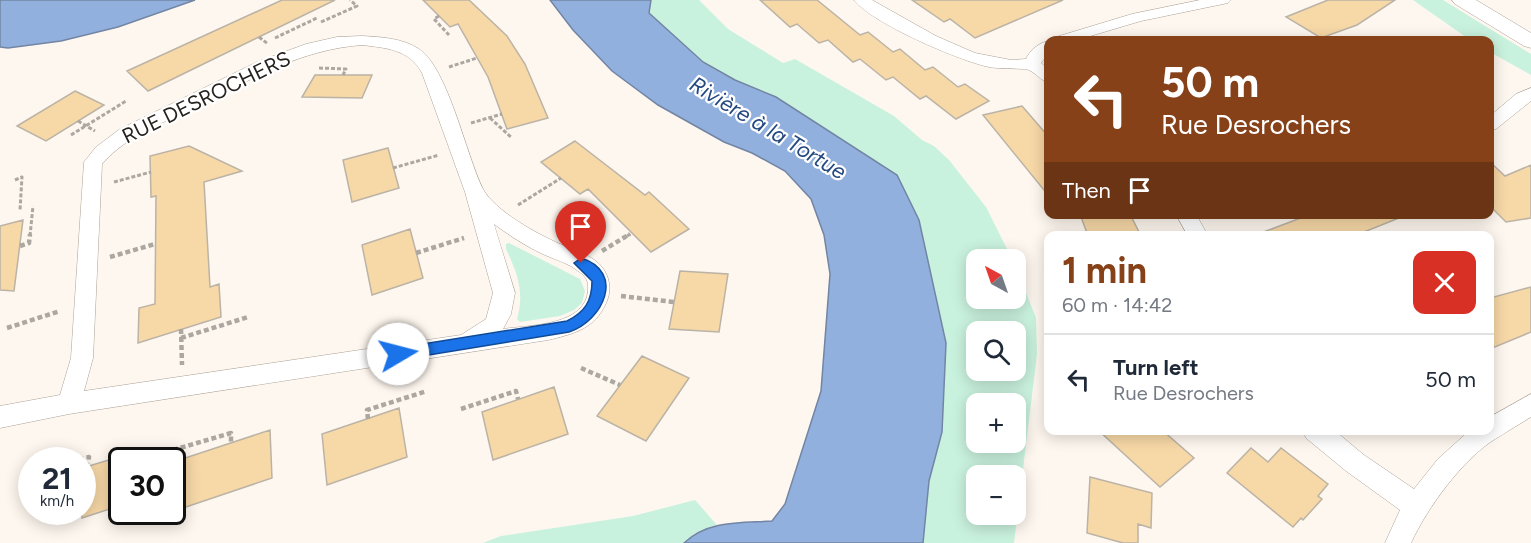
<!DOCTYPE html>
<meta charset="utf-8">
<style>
body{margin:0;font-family:Figtree,sans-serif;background:#f2f2f3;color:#1f2937;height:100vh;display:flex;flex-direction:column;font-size:22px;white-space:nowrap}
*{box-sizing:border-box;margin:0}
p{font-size:20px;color:#747a83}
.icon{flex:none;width:33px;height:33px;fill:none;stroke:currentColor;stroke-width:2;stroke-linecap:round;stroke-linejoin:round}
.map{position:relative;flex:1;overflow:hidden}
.sheet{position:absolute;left:1044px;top:231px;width:450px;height:204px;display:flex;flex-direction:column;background:#fff;border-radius:12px;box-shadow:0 3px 15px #0003}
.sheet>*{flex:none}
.banner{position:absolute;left:1044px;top:36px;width:450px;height:183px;border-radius:12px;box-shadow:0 3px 15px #0003;background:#864119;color:#fff;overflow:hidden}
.needle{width:39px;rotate:320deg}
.fabs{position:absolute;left:966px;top:249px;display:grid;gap:12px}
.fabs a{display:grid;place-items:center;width:60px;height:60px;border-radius:12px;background:#fff;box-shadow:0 3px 15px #0003;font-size:30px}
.speed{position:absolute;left:18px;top:447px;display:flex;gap:12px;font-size:30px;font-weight:700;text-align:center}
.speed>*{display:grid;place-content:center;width:78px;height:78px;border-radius:50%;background:#fff;box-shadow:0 3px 15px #0003;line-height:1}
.speed small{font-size:15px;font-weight:400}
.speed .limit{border:3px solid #111;border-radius:9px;background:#fff;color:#111}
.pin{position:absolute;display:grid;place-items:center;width:51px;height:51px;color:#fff;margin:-62px -26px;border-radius:50% 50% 50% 0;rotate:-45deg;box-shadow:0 0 6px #0007}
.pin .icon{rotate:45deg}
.me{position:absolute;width:66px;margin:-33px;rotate:82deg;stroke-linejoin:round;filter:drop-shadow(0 0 4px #0008)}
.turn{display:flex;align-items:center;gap:21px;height:126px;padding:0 18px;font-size:27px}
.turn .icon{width:78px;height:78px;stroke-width:2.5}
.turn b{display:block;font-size:42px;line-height:51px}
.then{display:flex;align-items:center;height:57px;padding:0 18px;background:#0003;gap:12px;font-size:22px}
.round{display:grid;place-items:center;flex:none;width:63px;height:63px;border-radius:12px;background:#f2f2f3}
.summary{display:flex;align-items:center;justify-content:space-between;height:102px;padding:0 18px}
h1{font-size:36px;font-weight:700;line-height:45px;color:#864119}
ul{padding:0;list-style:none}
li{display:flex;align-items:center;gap:18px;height:90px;padding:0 18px;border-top:2px solid #e0e1e3}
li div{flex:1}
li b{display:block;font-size:22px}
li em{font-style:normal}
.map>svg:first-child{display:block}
.green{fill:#c9f2de;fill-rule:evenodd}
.water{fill:#92b0dd;stroke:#7285a4;stroke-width:1.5}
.building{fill:#f7d8a7;stroke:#bbb3a6;stroke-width:1.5}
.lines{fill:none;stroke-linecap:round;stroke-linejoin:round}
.minor-casing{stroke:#aca196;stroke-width:1}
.tertiary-casing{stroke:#aca196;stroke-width:1}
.path-far1{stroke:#aca7a0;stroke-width:3;stroke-dasharray:4 2;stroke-linecap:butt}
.path{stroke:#aca7a0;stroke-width:4.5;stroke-dasharray:5 3;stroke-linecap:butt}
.minor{fill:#fff;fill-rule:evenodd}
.tertiary{fill:#fff;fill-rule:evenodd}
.route{fill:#1a73e8;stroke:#114b97;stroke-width:1.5}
.labels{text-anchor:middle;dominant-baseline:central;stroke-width:4.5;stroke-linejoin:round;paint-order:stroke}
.street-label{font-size:21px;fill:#26221e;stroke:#fff}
.water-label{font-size:22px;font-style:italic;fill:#244880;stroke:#fff}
</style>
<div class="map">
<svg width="1531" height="543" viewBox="0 0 1531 543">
<rect width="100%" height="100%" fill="#fef7ef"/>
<path class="green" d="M651,0H699L728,29L783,63L795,59L894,116L922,140L934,146L949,160L986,207L1012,259L976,260V298H1016V267L1036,318L1037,354L1014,543H923L929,481L942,432L946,343L735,80L703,62L653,17L649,13ZM976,332H1016V370H976ZM976,404H1016V442H976ZM976,476H1016V514H976Z
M1413,0H1443L1531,54V75L1490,52V40H1470Z
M509,243L580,279L585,291L582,303L574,310L560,316L520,322L517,319C525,293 517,272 506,249V244Z
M695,500L717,525L694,534L684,543H483L501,536L633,516Z"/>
<path class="water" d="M0,0H195L118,27L61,41L8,48L0,47Z
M550,0H651L649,13L703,62L735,80L776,97L897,175L919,220L946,343L942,432L929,481L923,543H684C708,520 741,523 772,521L785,504L821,391L830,274L824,235L811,199L785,171L752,153L724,142L658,105L612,71L573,30Z"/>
<path class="building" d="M282,0H335L148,91L127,71Z
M423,0H469L507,36L525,64L548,118L507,129L488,77L458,24L450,27Z
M760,0H817L860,35L868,32L893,52L900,49L925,70L933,67L958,87L965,84L989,101L956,119L926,96L920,99L893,77L886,80L860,59L853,62L828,40L819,43L797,24L790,27Z
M912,0H1063L975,38L950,19L944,22Z
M1328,0H1395L1357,25L1321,38L1286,17Z
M315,75H372L362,98L302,97Z
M75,91L104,105L46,141L17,126Z
M1022,106L1048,136V195L983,115Z
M575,141L645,195L649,192L689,229L651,252L588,189L580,194L541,162Z
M189,146L242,171L204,182L210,287L219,284L221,317L138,343L139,308L155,304L156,196L151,197L150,156Z
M388,148L399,188L352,202L343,160Z
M1490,162L1505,176L1531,165V218L1506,222L1490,206Z
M1080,214H1130L1141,236H1088Z
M1311,214H1404V216L1354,236H1262L1261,233Z
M23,220L14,291L0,290V226Z
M410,229L423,278L372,295L362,245Z
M680,271L728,274L719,332L669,329Z
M1531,287V332L1490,349V298Z
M642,356L689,378L646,441L597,416Z
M554,387L568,434L493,460L482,412Z
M399,408L407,457L327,485L322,434Z
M270,430L272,478L177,510L179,460Z
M1098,430H1162L1194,458L1160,487Z
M1251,448L1268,462L1281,448L1328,484L1318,496L1322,499L1303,520L1301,518L1293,527L1227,473Z
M122,456V505L82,518V468Z
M1090,477L1152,493L1151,528L1138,524V543H1123L1087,533Z"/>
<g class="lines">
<g class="minor-casing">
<path id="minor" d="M854,0H872L936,36L975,53L1011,60L1026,59C1030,50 1039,43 1048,41V54L1041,63L1048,69V82C1040,80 1037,74 1029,70C1024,68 998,69 989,67C960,61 871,23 854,0Z
M1200,0H1231L1228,3L1141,21L1077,40H1054L1056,37L1132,14Z
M362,36C381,37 402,38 419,49C448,68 466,155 483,189C495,211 537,234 560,244C572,250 586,253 597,262C609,272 613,289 606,303C595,329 573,334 548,340L69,414L0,428V406L60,395L71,358L84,162L96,147L120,129L257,62L306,44L337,37ZM362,45C386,48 409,49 422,73L465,192L493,293L486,319L461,335L84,391L93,358L102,164C128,134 166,122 200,105C255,78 299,50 362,45ZM494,224C510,236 527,247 545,255C556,260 568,263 578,271C585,275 589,281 588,290C586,326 530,325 503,329L511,314L515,293Z
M1531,88V101L1496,129L1490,131V116L1516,94Z
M1176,214H1196L1208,236H1188Z
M1531,394V417C1519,424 1507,432 1495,439C1463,459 1427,508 1411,543H1385L1400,510L1346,471L1306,438L1303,430H1334L1364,455L1414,489L1438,459L1470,430H1490V417Z"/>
</g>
<g class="tertiary-casing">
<path id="tertiary" d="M1452,0H1476L1531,33V48L1524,46L1455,4Z"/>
</g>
<path class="path-far1" d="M439,16L434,19L449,35
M321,22L357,6L350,0
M259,37L268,44
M275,38L317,18
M449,67L477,58
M319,68L346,69L343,75
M490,118L512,138
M78,121L95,131
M471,123L502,114
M71,135L126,101
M393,168L439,155
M15,180L22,177L20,210
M114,182L151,172
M518,205L561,178
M30,236L33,206
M627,236L632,233"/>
<path class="path" d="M20,246L29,243L30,234
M602,251L630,234
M416,253L464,238
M110,257L155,244
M621,296L674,302
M7,328L60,311
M181,329L182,365
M181,338L248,317
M581,368L620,385
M461,409L516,391L518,399
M368,419L367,410L427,391
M173,450L231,433V443
M79,460L89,457L86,467
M25,477L32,475"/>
<use href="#minor" class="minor"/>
<use href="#tertiary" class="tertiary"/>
</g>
<path class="route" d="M581,258C626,272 603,321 569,332L398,360L393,359L391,354L393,350L398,348L567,321C585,312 592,301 592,281L574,263Z"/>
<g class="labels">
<g class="street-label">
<text transform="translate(206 97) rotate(-26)">RUE DESROCHERS</text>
</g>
<g class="water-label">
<text transform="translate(768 128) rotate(31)">Rivière à la Tortue</text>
</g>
</g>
</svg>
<div class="fabs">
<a><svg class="needle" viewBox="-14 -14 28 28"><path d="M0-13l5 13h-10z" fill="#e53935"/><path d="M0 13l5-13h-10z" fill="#747a83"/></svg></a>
<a><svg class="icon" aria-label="search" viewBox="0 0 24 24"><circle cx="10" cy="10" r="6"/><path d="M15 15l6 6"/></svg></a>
<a>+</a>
<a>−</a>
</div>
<div class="speed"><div>21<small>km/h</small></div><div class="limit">30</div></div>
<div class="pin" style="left:581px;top:263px;background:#d93025"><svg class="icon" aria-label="arrive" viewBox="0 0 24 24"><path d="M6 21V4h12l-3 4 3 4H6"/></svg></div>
<svg class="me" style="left:398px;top:354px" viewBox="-20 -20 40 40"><circle r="19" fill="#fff"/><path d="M0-13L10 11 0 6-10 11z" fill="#1a73e8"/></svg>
<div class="banner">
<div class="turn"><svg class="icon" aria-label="left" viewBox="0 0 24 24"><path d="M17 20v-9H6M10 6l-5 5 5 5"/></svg><div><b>50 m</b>Rue Desrochers</div></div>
<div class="then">Then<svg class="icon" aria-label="arrive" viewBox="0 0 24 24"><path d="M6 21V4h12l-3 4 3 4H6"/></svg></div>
</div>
<section class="sheet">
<div class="summary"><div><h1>1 min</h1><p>60 m · 14:42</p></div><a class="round" style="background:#d93025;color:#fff"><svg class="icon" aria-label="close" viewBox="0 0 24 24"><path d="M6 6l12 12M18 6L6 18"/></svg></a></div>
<ul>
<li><svg class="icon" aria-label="left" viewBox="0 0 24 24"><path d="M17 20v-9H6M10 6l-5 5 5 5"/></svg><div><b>Turn left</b><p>Rue Desrochers</p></div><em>50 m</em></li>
</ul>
</section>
</div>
